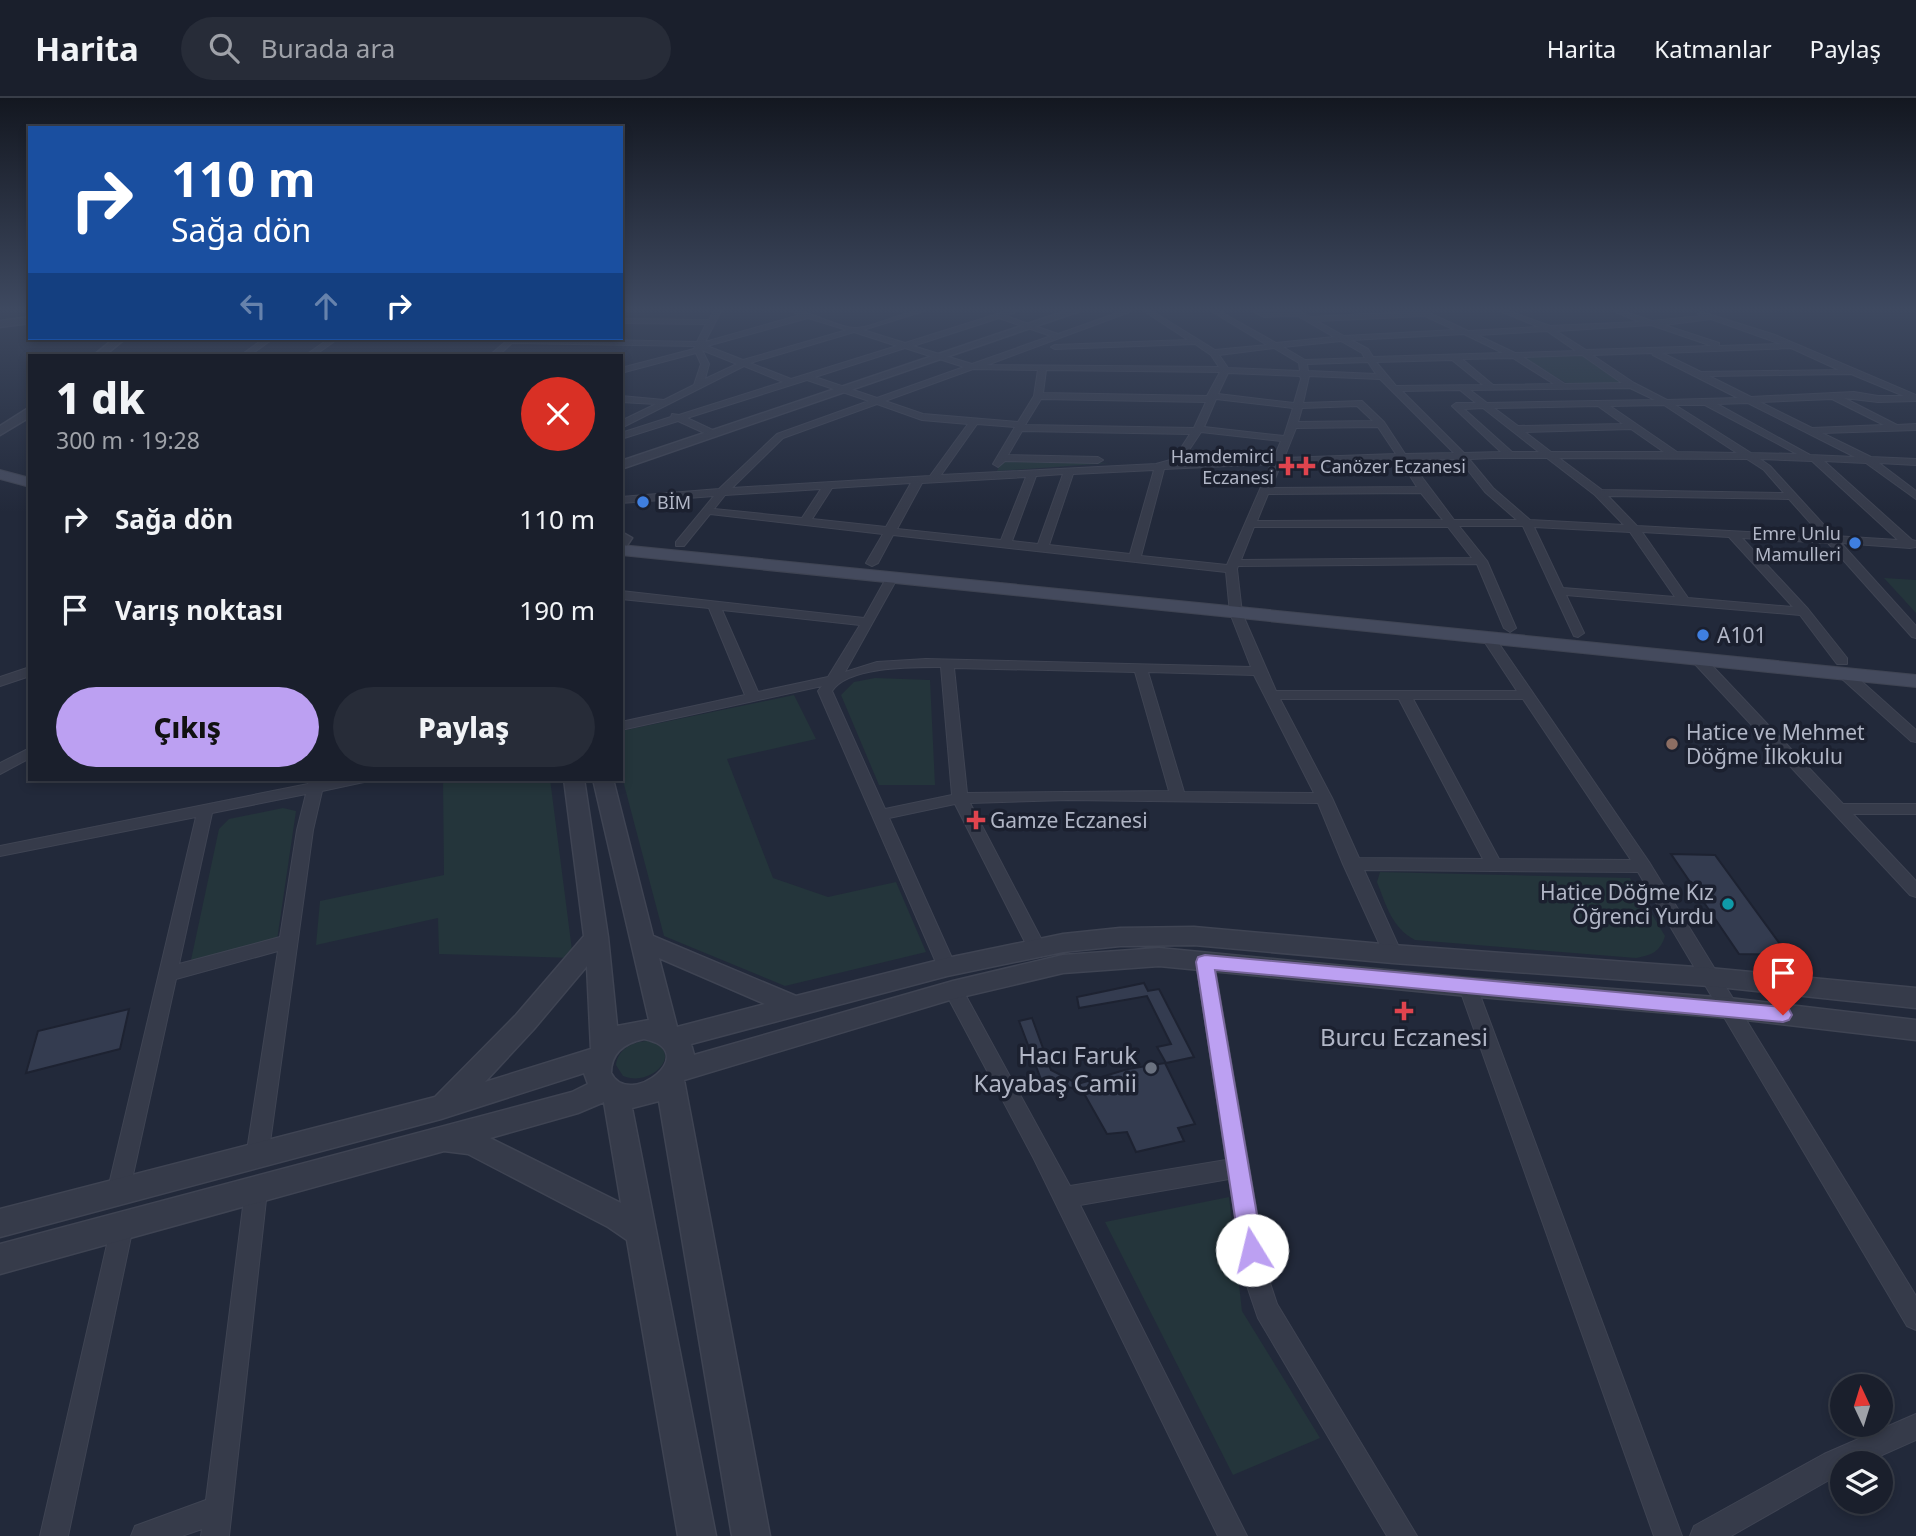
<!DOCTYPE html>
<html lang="tr">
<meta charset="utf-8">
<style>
body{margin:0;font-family:"Noto Sans",sans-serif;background:#272c38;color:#f1f3f6;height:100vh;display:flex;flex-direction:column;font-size:26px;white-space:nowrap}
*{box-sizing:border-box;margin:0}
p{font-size:23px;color:#9fa2a9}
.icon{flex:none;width:38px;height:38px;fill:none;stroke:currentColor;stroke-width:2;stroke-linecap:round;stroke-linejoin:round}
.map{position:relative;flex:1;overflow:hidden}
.panel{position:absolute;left:28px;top:256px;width:595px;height:427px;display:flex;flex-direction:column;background:#1a1f2c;border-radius:0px;box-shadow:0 4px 10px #0003,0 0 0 2px #383d48}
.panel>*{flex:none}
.top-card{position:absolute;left:28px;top:28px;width:595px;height:214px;border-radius:0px;box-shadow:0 4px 10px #0003,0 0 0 2px #383d48;background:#1a4fa0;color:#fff;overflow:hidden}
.needle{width:46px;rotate:356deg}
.buttons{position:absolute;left:1830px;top:1276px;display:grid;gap:14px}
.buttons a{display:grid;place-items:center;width:63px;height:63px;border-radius:50%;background:#1a1f2c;box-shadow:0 4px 10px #0003,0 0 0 2px #383d48;font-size:35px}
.pin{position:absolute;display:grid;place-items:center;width:60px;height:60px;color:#fff;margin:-72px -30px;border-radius:50% 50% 50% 0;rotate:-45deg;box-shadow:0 0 7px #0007}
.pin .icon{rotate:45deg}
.me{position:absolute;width:77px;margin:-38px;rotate:351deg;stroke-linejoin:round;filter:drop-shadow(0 0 5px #0008)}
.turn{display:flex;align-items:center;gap:24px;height:147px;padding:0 28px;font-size:32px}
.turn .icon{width:91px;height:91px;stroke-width:2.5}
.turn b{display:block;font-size:49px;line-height:60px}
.lanes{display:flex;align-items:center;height:66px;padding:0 28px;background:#0003;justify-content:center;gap:35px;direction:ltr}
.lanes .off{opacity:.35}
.round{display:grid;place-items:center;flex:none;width:74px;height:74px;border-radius:37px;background:#272c38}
.summary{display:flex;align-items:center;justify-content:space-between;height:119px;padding:0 28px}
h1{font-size:42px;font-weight:800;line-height:52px}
.primary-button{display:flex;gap:14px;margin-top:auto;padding:14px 28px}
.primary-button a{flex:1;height:80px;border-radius:42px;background:#bca0f2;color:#111;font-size:28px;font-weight:800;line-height:80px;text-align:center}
.primary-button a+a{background:#272c38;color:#f1f3f6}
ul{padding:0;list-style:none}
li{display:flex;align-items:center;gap:21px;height:91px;padding:0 28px}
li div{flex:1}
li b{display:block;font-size:26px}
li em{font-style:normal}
header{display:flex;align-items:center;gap:42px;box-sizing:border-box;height:98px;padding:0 35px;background:#1a1f2c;border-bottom:2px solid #383d48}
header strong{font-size:33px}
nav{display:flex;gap:38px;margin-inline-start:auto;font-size:24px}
.search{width:490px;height:63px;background:#272c38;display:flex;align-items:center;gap:18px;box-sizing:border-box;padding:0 24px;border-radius:38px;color:#9fa2a9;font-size:26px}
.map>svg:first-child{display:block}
.green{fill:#24353b}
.building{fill:#343c50;stroke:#1d2231;stroke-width:2}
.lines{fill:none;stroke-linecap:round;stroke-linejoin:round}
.minor-casing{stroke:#3f4453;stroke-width:2}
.tertiary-casing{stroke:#3f4453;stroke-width:3}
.secondary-casing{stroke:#3f4453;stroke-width:2}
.minor{fill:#363b4a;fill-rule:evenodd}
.tertiary{fill:#363b4a;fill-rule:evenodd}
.secondary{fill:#444a5d;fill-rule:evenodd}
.route{fill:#bca0f2;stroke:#7a689d;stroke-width:2}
.health-dot{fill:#e0444e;stroke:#1b202f;stroke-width:2.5}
.shop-dot{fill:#3f7fe0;stroke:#1b202f;stroke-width:2.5}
.education-dot{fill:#8d6e63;stroke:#1b202f;stroke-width:2.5}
.culture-dot{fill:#0f9aa8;stroke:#1b202f;stroke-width:2.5}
.worship-dot{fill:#6b7280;stroke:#1b202f;stroke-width:2.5}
.labels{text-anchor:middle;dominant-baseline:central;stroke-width:7;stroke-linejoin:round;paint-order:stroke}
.far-poi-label{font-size:18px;fill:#b1b6c6;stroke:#1b202f;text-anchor:end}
.poi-label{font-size:21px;fill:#b1b6c6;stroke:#1b202f;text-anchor:start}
.near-poi-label{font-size:24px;fill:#b1b6c6;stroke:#1b202f}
</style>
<header>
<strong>Harita</strong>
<div class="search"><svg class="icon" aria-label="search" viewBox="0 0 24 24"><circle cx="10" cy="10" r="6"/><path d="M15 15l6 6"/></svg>Burada ara</div>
<nav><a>Harita</a><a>Katmanlar</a><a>Paylaş</a></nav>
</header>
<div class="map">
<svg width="1916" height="1438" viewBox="0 0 1916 1438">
<rect width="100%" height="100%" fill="#22293a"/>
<path class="green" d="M1579,255L1628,285L1568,286L1518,257Z
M1002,362L1110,365L997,373Z
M1884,480L1916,482V515Z
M875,580L930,582L935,687H879L841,597L854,584Z
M794,597L816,641L727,661L773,780L828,799L896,784L926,854L785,888L664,838L621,675V633Z
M443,681H550L573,860L439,856L438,820L316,847L320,803L444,777Z
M283,710L296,713L277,842L191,862L219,731L229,721Z
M1380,774L1630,780L1665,838C1660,854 1652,857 1636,860L1415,842C1392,830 1386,807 1377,784Z
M650,943C685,954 652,990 623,978L616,967C618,950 634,943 650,943Z
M1229,1099L1242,1213L1320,1340L1233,1377L1105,1124Z"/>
<path class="building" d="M1671,756L1715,757L1788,857L1739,856Z
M1144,885L1148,893L1159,891L1194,959L1166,965L1157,949L1171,946L1147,898L1079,910L1077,899Z
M129,911L120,951L26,975L38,933Z
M1032,920L1051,972L1078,986L1128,971L1165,965L1195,1026L1178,1030L1184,1043L1136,1054L1127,1034L1107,1036L1082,992L1042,984L1019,923Z"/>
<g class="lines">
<g class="minor-casing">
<path id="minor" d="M714,213H721L705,244L800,217L791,213C813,213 835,229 855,230C874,230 901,213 924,213L863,232L905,245L1007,213H1018L1006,218L1058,236L1123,213H1132L987,267L1219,269L1211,257L1195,246L1055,251L1051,249L1055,247L1188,242L1144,213H1152L1215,252L1267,247L1211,213H1219L1276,245L1334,239L1298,218L1264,219L1253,213H1299L1310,219L1425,213L1468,233L1539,229L1500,213H1509L1550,228L1640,224L1613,213H1623L1652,223L1701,218L1698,216L1702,214L1775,237L1916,297V303L1878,304L1844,300L1897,327L1916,326V332L1822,335L1871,359L1916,361V367L1879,365L1916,393V401L1866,365L1824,363L1912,442L1916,443V449L1910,450L1841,445L1916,528V540L1912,539L1828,445L1742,440L1808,511L1847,560V566H1837L1800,517L1566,497L1584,535L1578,539L1574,538L1523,428H1459L1487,463L1516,530L1510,534L1504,530L1477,466L1238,468L1237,471L1242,515L1276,593H1517L1482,540L1488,536L1493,537L1649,764L1916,1198V1232L1907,1228L1638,774L1364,772L1402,856L1399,861H1387L1384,856L1343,766L1318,705L1068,702L970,705L1046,850L1043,855H1031L1028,850L955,706L889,720L956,869L953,874L947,876L941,874L938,869L818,593L822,588L621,632V624L745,597L709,510L621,501V493L864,520L888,477H896L898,479L845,574L877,564L926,561L1251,569L1230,515L1226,474L893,437L878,465L872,468L866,465L883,436L710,416L684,448H676V444L714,398L621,405V399L719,391L777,336L869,303L807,282L687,320L717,334V338H711L678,323L621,341V335L671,319L672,316L679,317L783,284L744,268L621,330V323L656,306L621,304V298L664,302L694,287L701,266L696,255L621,275V270L694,251L695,248L512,245L499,257H490L510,240L697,244L706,226L621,225V221L709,222ZM1425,218L1455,232L1344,238L1317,223ZM808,220L847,232L743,262L707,248ZM999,220L1051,238L972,266L913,248ZM1711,221L1781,246L1719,248V245L1664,227ZM1651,227L1712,248L1586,252L1556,233ZM1547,233L1576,253L1515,255L1477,237ZM854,234L897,248L791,281L750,265ZM1464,236L1503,255L1373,259L1368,251L1351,242ZM1341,243L1362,255L1365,260L1305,262L1283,249ZM905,250L964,269L877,300L815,279ZM1274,250L1299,265L1300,273L1228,270L1219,257ZM1791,250L1839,272L1701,274L1662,255ZM702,252L737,266L705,281L709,266ZM1652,255L1653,257L1738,300L1667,302L1634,285L1592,257ZM1582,257L1622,285L1565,286L1523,259ZM1513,260L1554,286L1493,287L1462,261ZM1452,262L1483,287L1396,288L1376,264ZM1368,264L1376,276L1308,273L1307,266ZM973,271L1038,272L1034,298L1018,324L923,316L885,303ZM1046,272L1220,274L1207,298L1043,295ZM1228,275L1300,278L1301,281L1294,305L1218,296ZM1851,276L1904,298H1878L1854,294L1751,299L1709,278ZM1309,278L1380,281L1454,355L1405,356L1384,324L1362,303L1303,305ZM1630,290L1655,302L1487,305L1470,292ZM1460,292L1476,305H1456L1452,308L1501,354L1464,355L1402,293ZM1041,301L1206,304L1194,330L1025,327ZM1216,301L1293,310L1284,338L1204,329ZM1832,301L1884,327L1812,330L1760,304ZM1748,305L1855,359L1810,357L1717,306ZM877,306L922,322L968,326L930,378L732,390L783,340ZM1664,307L1737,355L1677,354L1610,308ZM1675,307H1705L1797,356L1751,355ZM1357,308L1373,323L1298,324L1302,310ZM1598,308L1623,326L1518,328L1494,310ZM1483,310L1539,354H1512L1464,311ZM977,326L1015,329L993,366L998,369L1005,363L1098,365L1103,362L1098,359L1008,357L1022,333L1190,336L1174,361L1156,366L941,377ZM1378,329L1396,356L1284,360L1296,330ZM1631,331L1664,354H1551L1525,334ZM1201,334L1281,343L1274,360L1181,364ZM1493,360H1547L1595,397L1624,427L1530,422L1493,390L1469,361ZM1559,360L1747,361L1764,372L1784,395L1602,392ZM1459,361L1485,394L1517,422H1454L1409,362ZM1760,361L1812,363L1898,442L1834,438L1770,368ZM1400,362L1417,389L1271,390L1281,366ZM1271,366L1227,467L1141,458L1164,371ZM1154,372L1130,456L1049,447L1073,376ZM1063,376L1038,446L1012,443L1036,378ZM1026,379L1001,442L897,431L922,385ZM911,385L886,429L812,421L832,390ZM821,391L802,420L714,411L725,397ZM1421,395L1443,422L1257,423L1268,396ZM1608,398L1789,401L1822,438L1637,428ZM1254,429H1448L1472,460L1241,462ZM1534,429L1630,434L1675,499L1563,490ZM1642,434L1729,439L1793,509L1688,500ZM722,512L860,527L828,579L758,594ZM941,569L952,697L885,711L832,593C848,568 913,569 941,569ZM954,570L1135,574L1169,693L967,695ZM1148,574L1254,577L1314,695L1184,694ZM1280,601H1399L1483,761L1359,760L1332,700ZM1413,601H1523L1631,762L1499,761Z
M265,240H274L250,257H241Z
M330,240H339L315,257H306Z
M1698,557L1703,558L1843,706H1916V716H1853L1916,783V799L1910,797L1693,564L1691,561Z
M30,569V578L0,588V579Z
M1845,572L1850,573L1916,632V644L1911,643L1840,579L1838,576Z
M30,650V660L0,676V665Z
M310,681H324V683L367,681L364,684L322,693L313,732L268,1059L265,1066L257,1068L249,1066L246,1059L278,853L176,881L129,1095L126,1102L118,1105L110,1102L107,1095L196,719L0,758V748L308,686ZM306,696L297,732L280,839L179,866L212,715Z
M1205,857L1211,859L1214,864L1268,1179L1277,1206L1417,1438H1387L1258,1220L1244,1179L1229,1081L1080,1107L1247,1438H1218L1034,1061L944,892L946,887L953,885L960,887L1070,1088L1226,1062L1196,864L1199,859Z
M1468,882L1475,884L1477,889L1682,1438H1654L1459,889L1461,884Z
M256,1083L264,1086L267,1093L229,1438H201L202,1431L182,1438H131L135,1428L206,1402L245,1093L248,1086Z
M122,1119L130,1122L133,1129L68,1438H40L111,1129L114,1122Z
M1916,1316V1342L1864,1365H1843V1374L1731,1438H1690L1694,1428L1824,1356Z"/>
</g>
<g class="tertiary-casing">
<path id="tertiary" d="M1066,213H1080L621,371V363Z
M30,219V225L0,229V223Z
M115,240H126L105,257H94Z
M30,309V319L0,337V328Z
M625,436L632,440L626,449L621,450V437Z
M564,681H584L608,839L617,928L649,922L593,681H613L653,838L796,898L947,860L1063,836L1120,830L1194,829L1393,847L1709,870L1916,890V910L1709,888L1393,865L1194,847L1120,848L1063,854L947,878L691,946L694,957L953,883L1063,857L1159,850L1468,880L1729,900L1916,922V942L1729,920L1468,898L1159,868L1063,875L953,901L684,982L770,1438H732L659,1003L632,1010L716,1438H678L627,1142L608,1129L468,1056L444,1053L0,1176V1146L572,994L588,986L584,975L441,1021L0,1139V1111L435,999L516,917L584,838ZM659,860L765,906L677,929ZM587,868L591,951L485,984L534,931ZM644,941C704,953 629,1012 611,975C611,954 625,945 644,941ZM604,1004L621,1105L490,1040L578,1015Z"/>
</g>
<g class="secondary-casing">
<path id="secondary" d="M0,372L30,380V389L0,381Z
M621,447L1916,577V589L621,457Z"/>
</g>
<use href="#minor" class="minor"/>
<use href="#tertiary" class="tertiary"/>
<use href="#secondary" class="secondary"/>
</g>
<linearGradient id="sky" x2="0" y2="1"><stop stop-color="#131720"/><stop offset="0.51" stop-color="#3e4960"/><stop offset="1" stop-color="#3e4960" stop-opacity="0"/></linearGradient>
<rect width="1916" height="414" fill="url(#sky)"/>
<path class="route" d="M1205,857L1783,909L1789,911L1792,917L1789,922L1783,924L1215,872L1263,1152L1260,1160L1252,1163L1243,1160L1240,1152L1196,864L1198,859Z"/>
<g class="health-dot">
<path d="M1284.5 357.5h7v7h7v7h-7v7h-7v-7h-7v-7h7z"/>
<path d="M1302.5 357.5h7v7h7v7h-7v7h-7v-7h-7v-7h7z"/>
<path d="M972.5 711.5h7v7h7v7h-7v7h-7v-7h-7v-7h7z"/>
<path d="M1400.5 902.5h7v7h7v7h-7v7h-7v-7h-7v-7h7z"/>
</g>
<g class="shop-dot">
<circle cx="643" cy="404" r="7"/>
<circle cx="1855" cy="445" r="7"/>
<circle cx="1703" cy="537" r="7"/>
</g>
<circle class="education-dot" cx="1672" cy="646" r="7"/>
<circle class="culture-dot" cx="1728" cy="806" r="7"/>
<circle class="worship-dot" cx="1151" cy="970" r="7"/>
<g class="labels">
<g class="far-poi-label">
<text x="1274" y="358">Hamdemirci<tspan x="1274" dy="21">Eczanesi</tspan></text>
<text x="1320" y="368" text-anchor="start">Canözer Eczanesi</text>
<text x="657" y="404" text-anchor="start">BİM</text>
<text x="1841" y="435">Emre Unlu<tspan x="1841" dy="21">Mamulleri</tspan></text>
</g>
<g class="poi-label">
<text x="1717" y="537">A101</text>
<text x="1686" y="634">Hatice ve Mehmet<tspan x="1686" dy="24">Döğme İlkokulu</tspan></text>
<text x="990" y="722">Gamze Eczanesi</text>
<text x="1714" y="794" text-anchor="end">Hatice Döğme Kız<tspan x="1714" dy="24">Öğrenci Yurdu</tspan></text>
</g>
<g class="near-poi-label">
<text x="1404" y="938">Burcu Eczanesi</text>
<text x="1137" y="956" text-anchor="end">Hacı Faruk<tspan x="1137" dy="28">Kayabaş Camii</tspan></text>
</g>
</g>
</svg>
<div class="buttons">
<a><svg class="needle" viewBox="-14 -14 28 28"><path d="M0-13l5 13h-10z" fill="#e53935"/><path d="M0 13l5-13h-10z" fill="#9fa2a9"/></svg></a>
<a><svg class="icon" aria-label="layers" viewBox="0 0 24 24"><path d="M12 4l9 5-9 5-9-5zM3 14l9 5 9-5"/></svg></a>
</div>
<div class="pin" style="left:1783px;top:917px;background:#d93025"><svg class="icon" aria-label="arrive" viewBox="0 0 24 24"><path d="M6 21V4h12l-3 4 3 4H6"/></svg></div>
<svg class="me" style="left:1252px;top:1152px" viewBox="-20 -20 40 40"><circle r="19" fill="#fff"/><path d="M0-13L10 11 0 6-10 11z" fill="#bca0f2"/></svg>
<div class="top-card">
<div class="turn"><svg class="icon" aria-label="right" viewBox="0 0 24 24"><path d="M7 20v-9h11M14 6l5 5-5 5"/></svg><div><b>110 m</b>Sağa dön</div></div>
<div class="lanes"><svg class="icon off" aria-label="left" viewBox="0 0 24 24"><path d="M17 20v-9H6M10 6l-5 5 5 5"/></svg><svg class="icon off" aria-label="ahead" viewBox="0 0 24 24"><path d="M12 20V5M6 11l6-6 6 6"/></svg><svg class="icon" aria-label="right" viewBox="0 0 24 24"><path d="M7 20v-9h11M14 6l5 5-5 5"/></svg></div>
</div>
<section class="panel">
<div class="summary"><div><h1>1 dk</h1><p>300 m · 19:28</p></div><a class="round" style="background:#d93025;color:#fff"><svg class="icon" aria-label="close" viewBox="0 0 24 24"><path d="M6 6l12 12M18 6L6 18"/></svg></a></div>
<ul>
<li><svg class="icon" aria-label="right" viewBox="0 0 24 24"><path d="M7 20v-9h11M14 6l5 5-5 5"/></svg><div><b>Sağa dön</b></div><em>110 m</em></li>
<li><svg class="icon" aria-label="arrive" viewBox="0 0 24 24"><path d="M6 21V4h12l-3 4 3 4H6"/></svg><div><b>Varış noktası</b></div><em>190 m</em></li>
</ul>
<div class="primary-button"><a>Çıkış</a><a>Paylaş</a></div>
</section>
</div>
